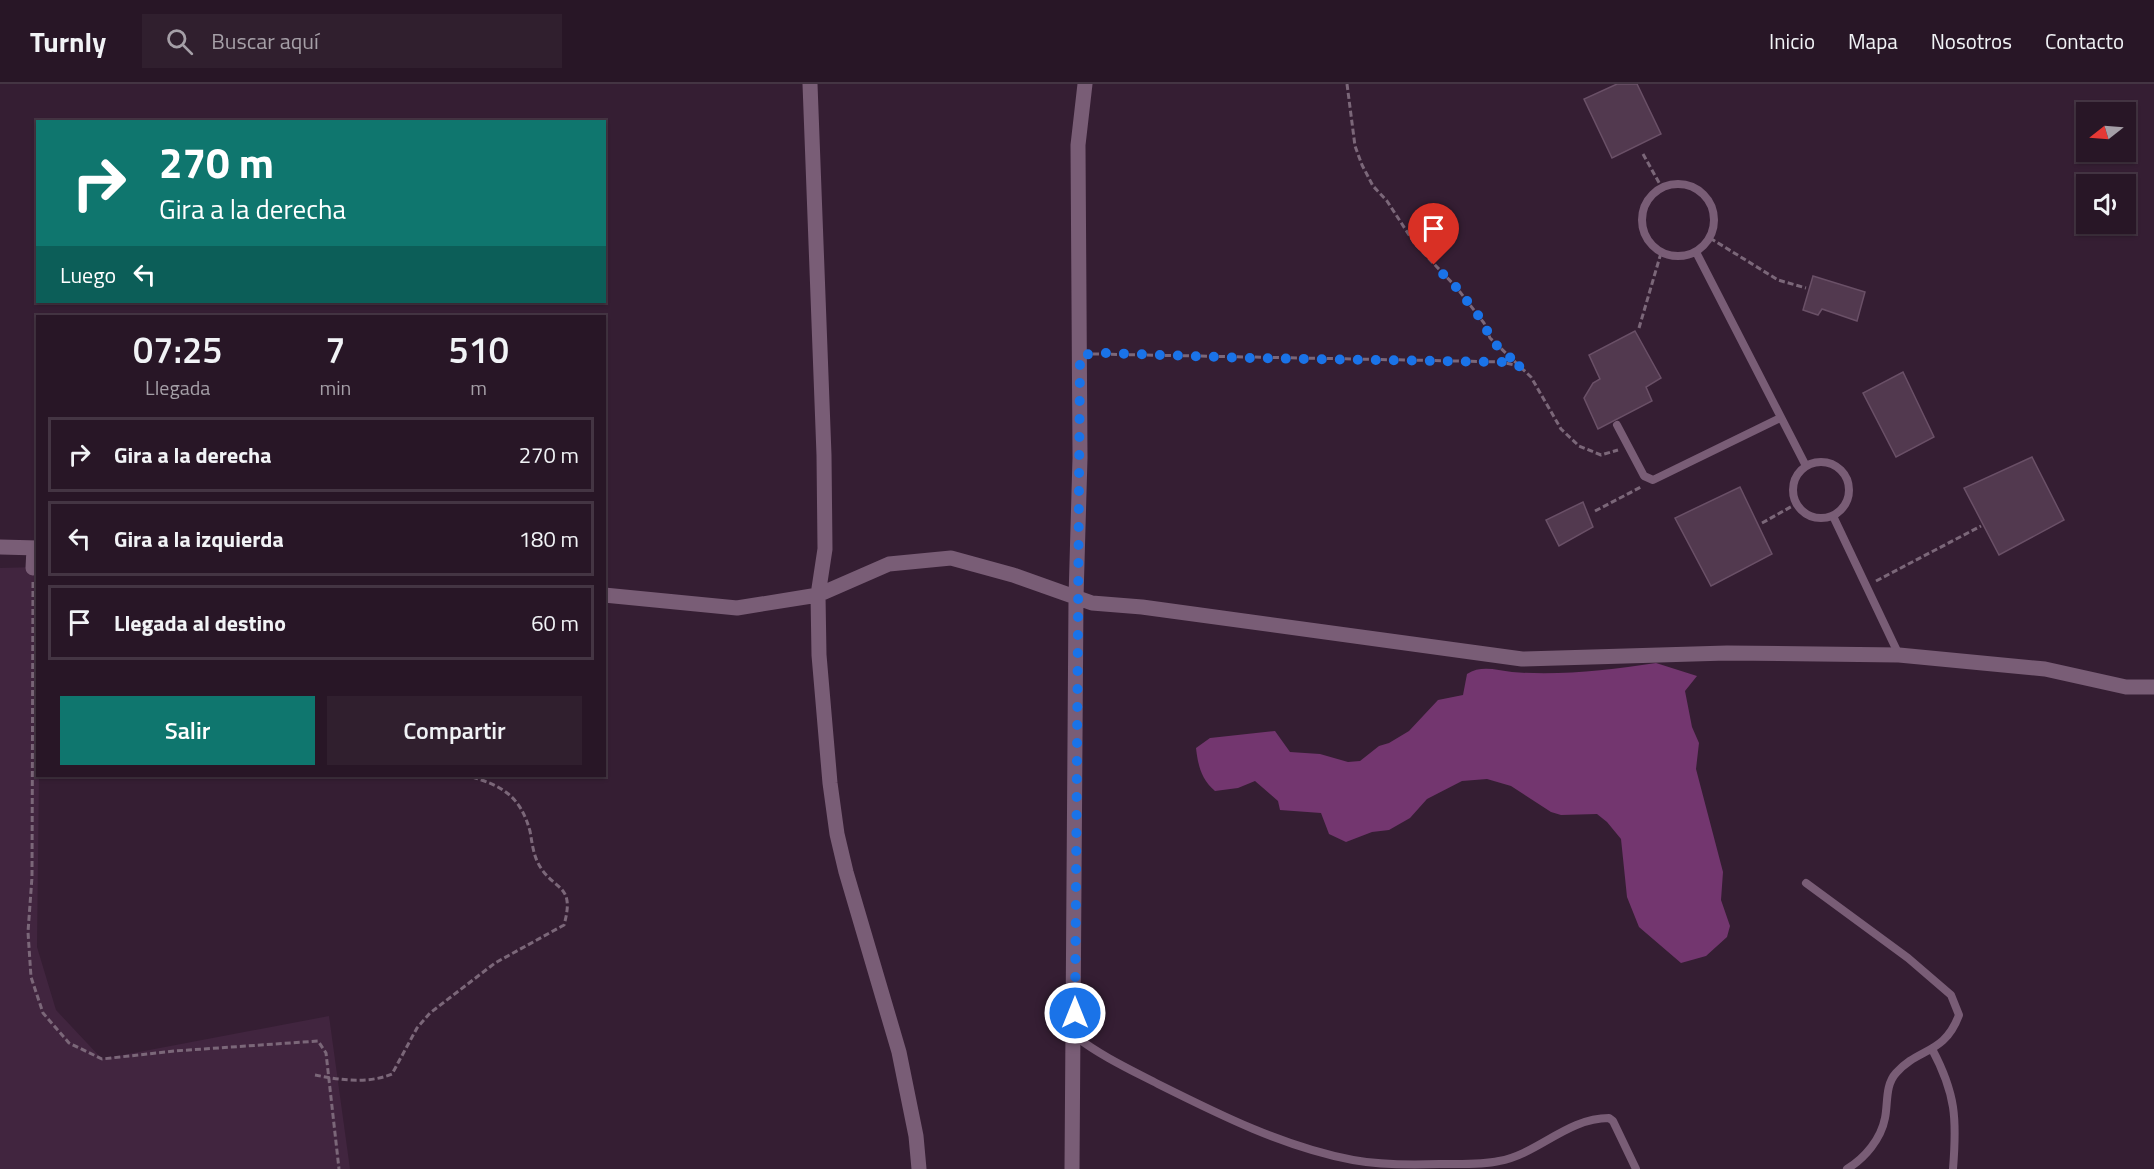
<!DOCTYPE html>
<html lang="es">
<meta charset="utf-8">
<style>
body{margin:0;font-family:"Titillium Web",sans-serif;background:#301f2e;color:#f1f3f6;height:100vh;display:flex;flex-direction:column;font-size:22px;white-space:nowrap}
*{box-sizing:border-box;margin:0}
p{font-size:20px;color:#a59fa7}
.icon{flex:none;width:33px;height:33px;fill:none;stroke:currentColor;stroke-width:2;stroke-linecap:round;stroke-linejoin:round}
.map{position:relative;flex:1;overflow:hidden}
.sheet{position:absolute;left:36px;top:231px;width:570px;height:462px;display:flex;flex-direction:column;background:#281626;border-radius:0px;box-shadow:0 2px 4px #0004,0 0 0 2px #443543}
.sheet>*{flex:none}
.top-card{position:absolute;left:36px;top:36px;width:570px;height:183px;border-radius:0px;box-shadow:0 2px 4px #0004,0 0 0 2px #443543;background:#0f766e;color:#fff;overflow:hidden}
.needle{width:39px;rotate:253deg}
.tools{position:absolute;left:2076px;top:18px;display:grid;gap:12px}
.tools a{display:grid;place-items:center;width:60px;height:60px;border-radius:0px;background:#281626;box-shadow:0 2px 4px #0004,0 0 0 2px #443543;font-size:30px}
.pin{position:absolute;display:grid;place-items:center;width:51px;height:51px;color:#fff;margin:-62px -26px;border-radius:50% 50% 50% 0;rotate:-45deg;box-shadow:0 0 6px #0007}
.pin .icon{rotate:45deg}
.me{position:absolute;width:66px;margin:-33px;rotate:0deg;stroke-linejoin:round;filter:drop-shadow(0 0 4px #0008)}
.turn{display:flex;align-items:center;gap:21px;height:126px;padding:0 24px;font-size:27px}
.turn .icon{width:78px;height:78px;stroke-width:2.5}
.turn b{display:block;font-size:42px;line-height:51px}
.then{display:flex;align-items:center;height:57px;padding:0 24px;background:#0003;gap:12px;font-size:22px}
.eta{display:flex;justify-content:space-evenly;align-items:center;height:102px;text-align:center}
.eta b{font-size:36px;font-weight:600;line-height:42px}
.button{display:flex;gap:12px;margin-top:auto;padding:12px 24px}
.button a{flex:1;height:69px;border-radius:0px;background:#0f766e;color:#fff;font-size:24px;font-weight:600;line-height:69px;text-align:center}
.button a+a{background:#301f2e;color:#f1f3f6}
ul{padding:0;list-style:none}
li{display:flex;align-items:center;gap:18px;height:75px;margin:0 12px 9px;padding:0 12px;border:3px solid #443543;border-radius:0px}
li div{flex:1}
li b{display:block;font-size:22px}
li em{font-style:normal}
header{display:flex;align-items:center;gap:36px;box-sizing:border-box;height:84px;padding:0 30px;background:#281626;border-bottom:2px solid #443543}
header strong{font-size:28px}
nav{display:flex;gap:33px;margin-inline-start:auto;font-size:21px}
.search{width:420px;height:54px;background:#301f2e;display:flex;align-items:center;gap:15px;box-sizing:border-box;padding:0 21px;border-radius:0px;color:#a59fa7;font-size:22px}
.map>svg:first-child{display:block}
.built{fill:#41253f}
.forest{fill:#73366f}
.building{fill:#52394f;stroke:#6a5067;stroke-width:1.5}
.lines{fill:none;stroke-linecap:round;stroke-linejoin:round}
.path{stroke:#7b6779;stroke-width:3;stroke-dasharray:6 3;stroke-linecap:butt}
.lane{stroke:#795d76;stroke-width:8}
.street{stroke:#795d76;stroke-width:15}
.route{stroke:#1a73e8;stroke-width:10;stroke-dasharray:0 18}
</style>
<header>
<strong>Turnly</strong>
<div class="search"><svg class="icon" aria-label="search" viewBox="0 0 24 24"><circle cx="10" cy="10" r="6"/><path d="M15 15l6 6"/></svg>Buscar aquí</div>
<nav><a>Inicio</a><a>Mapa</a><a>Nosotros</a><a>Contacto</a></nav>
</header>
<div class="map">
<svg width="2154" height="1085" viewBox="0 0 2154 1085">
<rect width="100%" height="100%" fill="#351e33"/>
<path class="built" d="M37,483L39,692L37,863L56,926L102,975L329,932L350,1085H0V484Z"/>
<path class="forest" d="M1656,579L1697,592L1685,607L1692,643L1699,659L1696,685L1723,788L1721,816L1730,842L1727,853L1706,872L1681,879L1639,843L1627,813L1621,755L1607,738L1597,730L1561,731L1551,728L1511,702L1487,695L1462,697L1427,715L1410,734L1389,746L1372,748L1346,758L1329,750L1321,729L1280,726L1278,717L1255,697L1238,704L1215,707C1201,695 1198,681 1196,664L1210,654L1275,647L1290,668L1320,670L1348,678L1360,677L1379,662L1389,659L1409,647L1438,616L1463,611L1467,590C1481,581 1496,586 1512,588C1560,592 1608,586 1656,579Z"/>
<path class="building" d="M1617,0H1637L1661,50L1612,74L1584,15Z
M1813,192L1865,208L1857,237L1822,225L1818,231L1803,226Z
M1635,247L1661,294L1646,303L1652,317L1598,345L1584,314L1593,299L1600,295L1589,271Z
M1903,288L1934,353L1896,373L1863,309Z
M2032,373L2064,436L1999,471L1964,404Z
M1740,403L1772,470L1711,502L1675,434Z
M1583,418L1593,443L1559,462L1546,436Z"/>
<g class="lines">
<path class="path" d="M1347,0L1355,62L1362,81L1373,102L1387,117L1415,160L1457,204L1484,239L1490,254L1531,293L1561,345L1579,362L1601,371L1618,366
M1643,70L1662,104
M1710,154L1778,196L1806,204
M1639,244L1661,169
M1093,270L1458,277L1502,278L1518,282
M1595,427L1641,403
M1762,439L1796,420
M1876,497L1981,442
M33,498L32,793L28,848L31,893L43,929L69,959L102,975L174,967L318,957L326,969L339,1085
M315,991C340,996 368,1000 392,990L417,944L430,929L495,879L564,841C576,798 553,808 538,779C533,769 532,758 530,747C520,712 503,702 469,692"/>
<path class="lane" d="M1642 136a36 36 0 1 1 72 0a36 36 0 1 1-72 0Z
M1696,168L1806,382
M1617,341L1644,392L1653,396L1780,334
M1793 406a28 28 0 1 1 56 0a28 28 0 1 1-56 0Z
M1833,432L1899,571
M1806,799L1908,874L1951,911L1959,931C1944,971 1919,963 1896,989C1885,1001 1888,1020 1885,1034C1881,1055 1865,1074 1847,1085
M1075,952C1101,972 1129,985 1158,1000C1220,1031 1284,1063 1353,1076C1381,1081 1412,1081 1440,1080C1459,1080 1481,1081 1499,1077C1538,1070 1567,1034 1609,1034L1613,1037L1636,1085
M1932,965C1956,1010 1957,1035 1953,1085"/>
<path class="street" d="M810,0L824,371L825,465L818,511L819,571L830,699L837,750L846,788L899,968L916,1052L919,1085
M0,463L38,464
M33,484L34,464
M604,511L737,524L818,511L889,480L951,474L1013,491L1092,519L1142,523L1522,575L1727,569L1899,571L2045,585L2126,603H2154
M1072,1085L1076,514L1080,374L1078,61L1085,0"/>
</g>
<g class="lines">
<path class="route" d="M1075,929L1080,271L1105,269L1248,274L1502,278L1522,283L1502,267L1490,254L1484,239L1457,204L1434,181"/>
</g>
</svg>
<div class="tools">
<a><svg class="needle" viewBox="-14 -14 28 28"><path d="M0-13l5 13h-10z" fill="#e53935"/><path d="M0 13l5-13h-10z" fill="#a59fa7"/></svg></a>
<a><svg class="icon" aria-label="sound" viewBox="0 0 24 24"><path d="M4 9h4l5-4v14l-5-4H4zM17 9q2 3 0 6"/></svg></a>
</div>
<div class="pin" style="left:1434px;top:181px;background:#d93025"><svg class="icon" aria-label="arrive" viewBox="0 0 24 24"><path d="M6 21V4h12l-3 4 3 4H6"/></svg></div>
<svg class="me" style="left:1075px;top:929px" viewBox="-20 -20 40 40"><circle r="17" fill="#1a73e8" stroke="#fff" stroke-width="3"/><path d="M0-11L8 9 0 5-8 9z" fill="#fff"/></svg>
<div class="top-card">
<div class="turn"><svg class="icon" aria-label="right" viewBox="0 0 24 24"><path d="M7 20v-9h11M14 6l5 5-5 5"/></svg><div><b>270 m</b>Gira a la derecha</div></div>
<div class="then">Luego<svg class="icon" aria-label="left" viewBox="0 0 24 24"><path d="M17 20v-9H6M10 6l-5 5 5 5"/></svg></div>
</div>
<section class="sheet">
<div class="eta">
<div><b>07:25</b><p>Llegada</p></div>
<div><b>7</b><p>min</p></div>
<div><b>510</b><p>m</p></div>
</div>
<ul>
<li><svg class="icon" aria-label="right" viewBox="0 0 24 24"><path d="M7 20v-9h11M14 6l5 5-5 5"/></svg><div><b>Gira a la derecha</b></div><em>270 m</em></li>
<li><svg class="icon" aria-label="left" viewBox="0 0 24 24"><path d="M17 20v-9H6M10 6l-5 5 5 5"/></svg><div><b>Gira a la izquierda</b></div><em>180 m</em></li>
<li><svg class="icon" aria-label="arrive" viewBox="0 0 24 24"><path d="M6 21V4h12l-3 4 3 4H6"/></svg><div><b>Llegada al destino</b></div><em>60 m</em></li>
</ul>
<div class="button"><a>Salir</a><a>Compartir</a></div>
</section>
</div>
